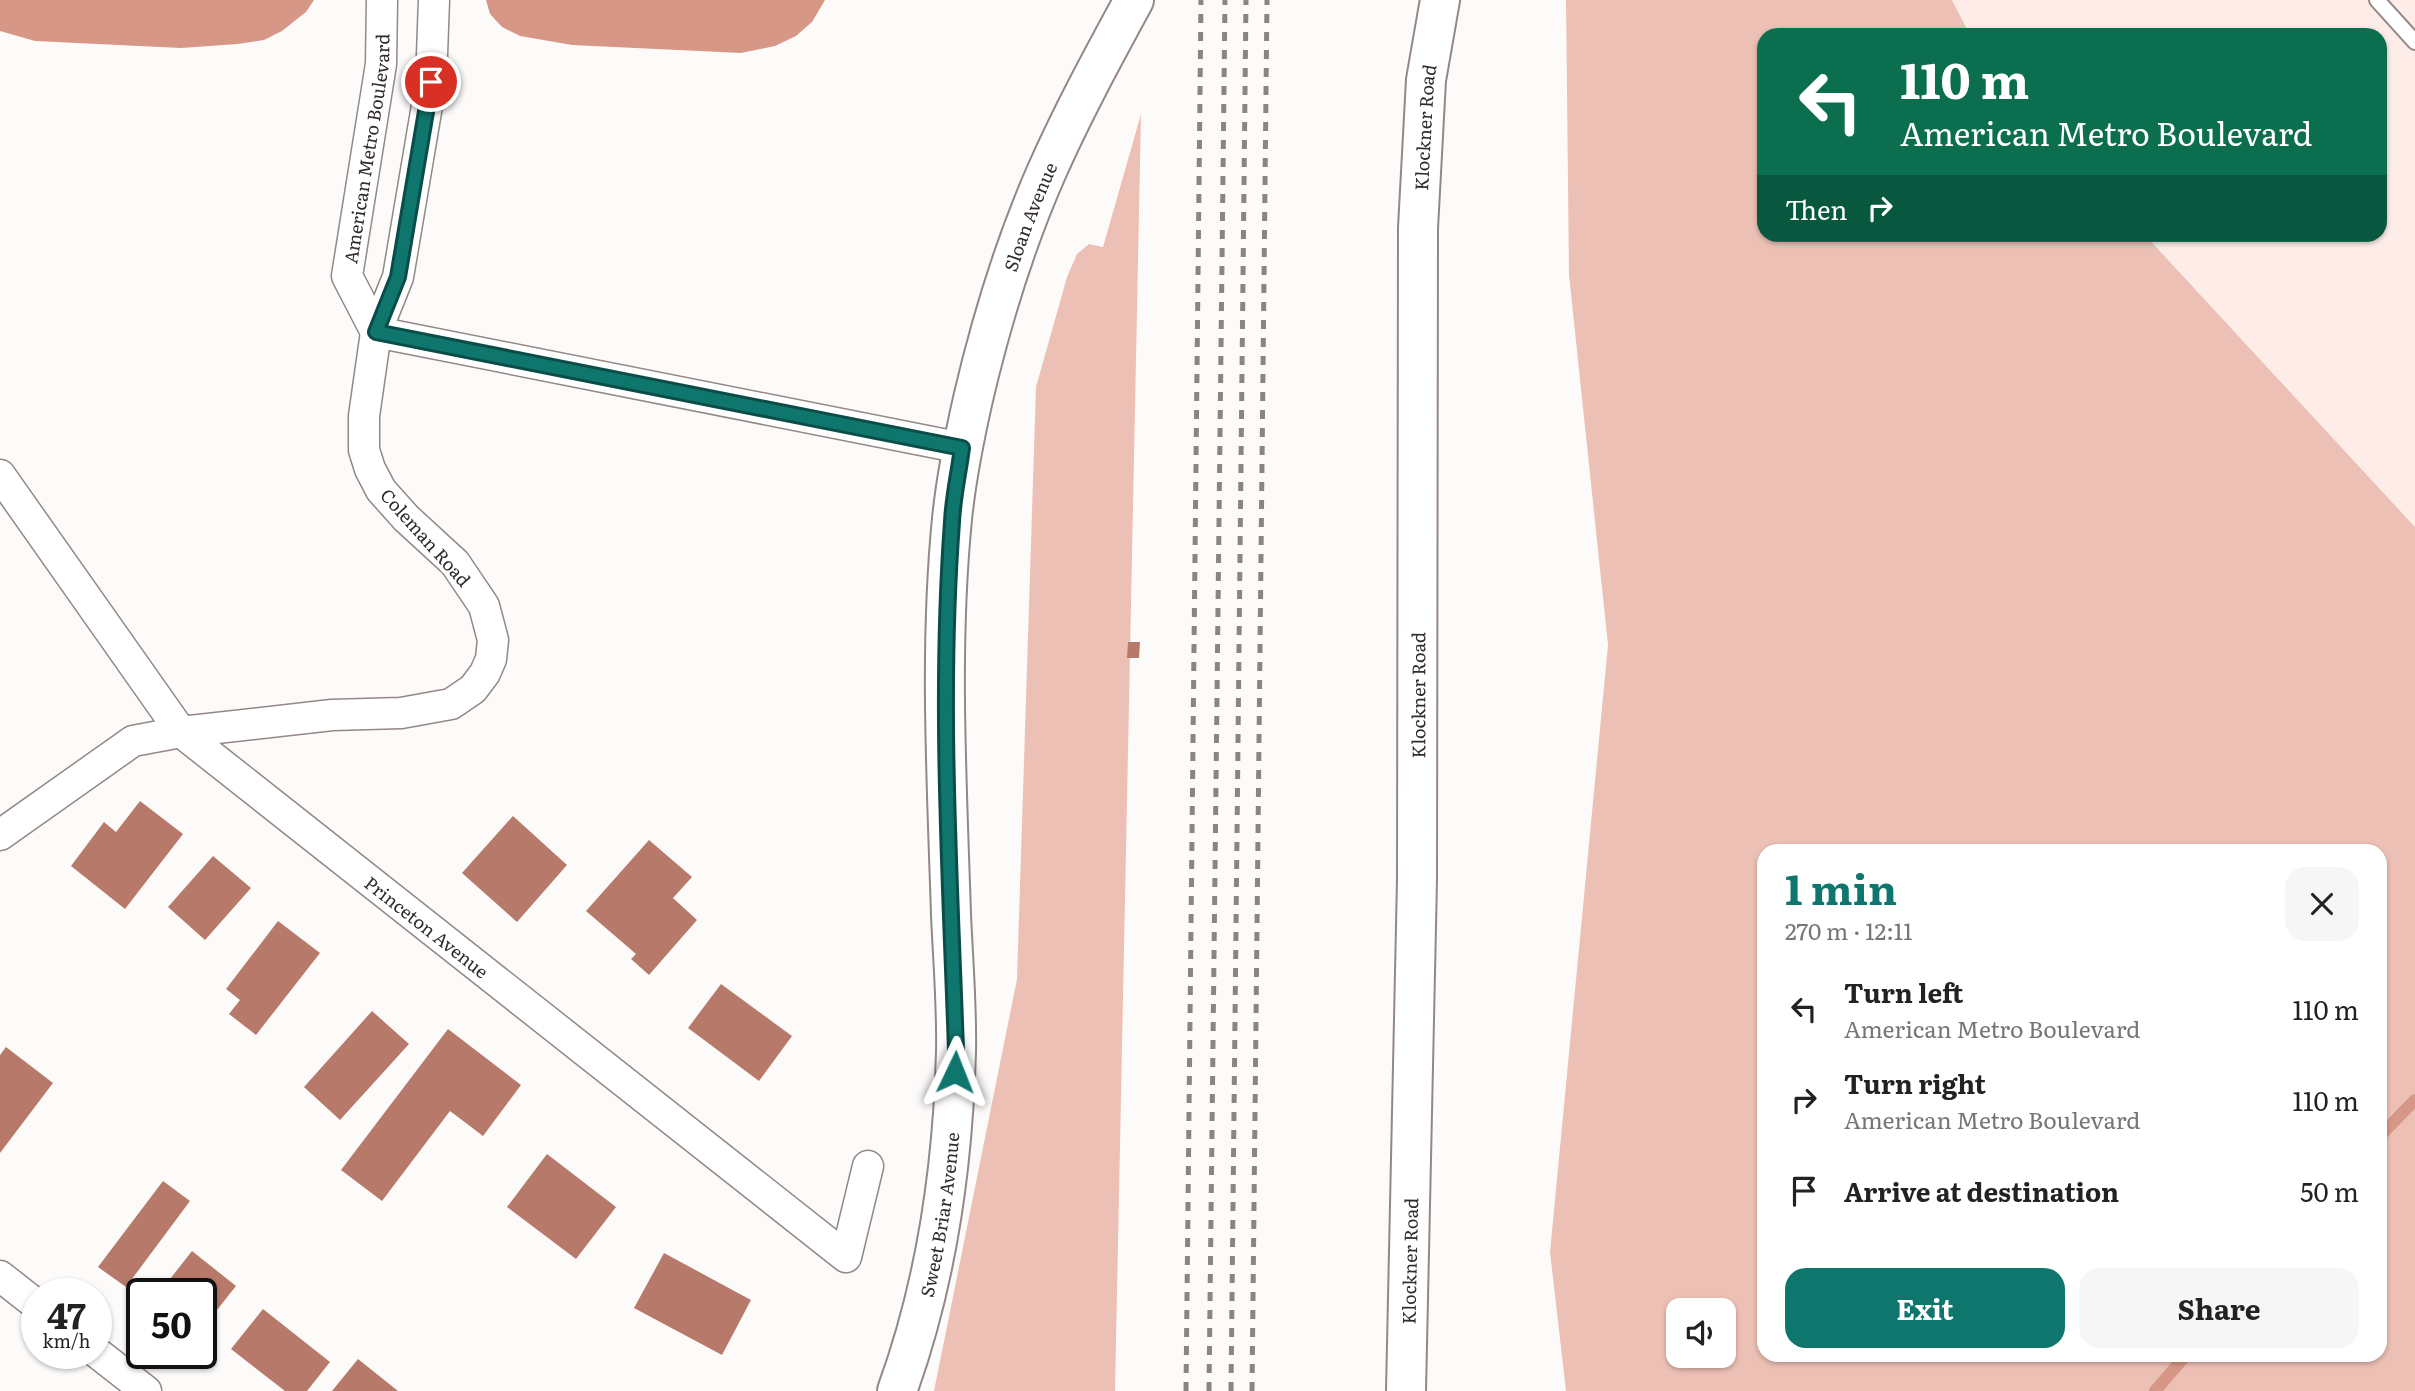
<!DOCTYPE html>
<meta charset="utf-8">
<style>
body{margin:0;font-family:Literata,serif;background:#f6f6f6;color:#222;height:100vh;display:flex;flex-direction:column;font-size:26px;white-space:nowrap}
*{box-sizing:border-box;margin:0}
p{font-size:23px;color:#767676}
.icon{flex:none;width:38px;height:38px;fill:none;stroke:currentColor;stroke-width:2;stroke-linecap:round;stroke-linejoin:round}
.map{position:relative;flex:1;overflow:hidden}
.panel{position:absolute;left:1757px;top:844px;width:630px;height:518px;display:flex;flex-direction:column;background:#fff;border-radius:21px;box-shadow:0 2px 5px #0004}
.panel>*{flex:none}
.top-card{position:absolute;left:1757px;top:28px;width:630px;height:214px;border-radius:21px;box-shadow:0 2px 5px #0004;background:#0b6e4f;color:#fff;overflow:hidden}
.tools{position:absolute;left:1666px;top:1298px;display:grid;gap:14px}
.tools a{display:grid;place-items:center;width:70px;height:70px;border-radius:14px;background:#fff;box-shadow:0 2px 5px #0004;font-size:35px}
.speed{position:absolute;left:21px;top:1278px;display:flex;gap:14px;font-size:35px;font-weight:700;text-align:center}
.speed>*{display:grid;place-content:center;width:91px;height:91px;border-radius:50%;background:#fff;box-shadow:0 2px 5px #0004;line-height:1}
.speed small{font-size:18px;font-weight:400}
.speed .limit{border:4px solid #111;border-radius:10px;background:#fff;color:#111}
.pin{position:absolute;display:grid;place-items:center;width:60px;height:60px;color:#fff;margin:-30px;border:4px solid #fff;border-radius:50%;box-shadow:0 2px 7px #0007}
.me{position:absolute;width:77px;margin:-38px;rotate:2deg;stroke-linejoin:round;filter:drop-shadow(0 0 5px #0008)}
.turn{display:flex;align-items:center;gap:24px;height:147px;padding:0 28px;font-size:32px}
.turn .icon{width:91px;height:91px;stroke-width:2.5}
.turn b{display:block;font-size:49px;line-height:60px}
.then{display:flex;align-items:center;height:66px;padding:0 28px;background:#0003;gap:14px;font-size:26px}
.round{display:grid;place-items:center;flex:none;width:74px;height:74px;border-radius:21px;background:#f6f6f6}
.overview{display:flex;align-items:center;justify-content:space-between;height:119px;padding:0 28px}
h1{font-size:42px;font-weight:700;line-height:52px;color:#0f766e}
.button{display:flex;gap:14px;margin-top:auto;padding:14px 28px}
.button a{flex:1;height:80px;border-radius:21px;background:#0f766e;color:#fff;font-size:28px;font-weight:700;line-height:80px;text-align:center}
.button a+a{background:#f6f6f6;color:#222}
ul{padding:0;list-style:none}
li{display:flex;align-items:center;gap:21px;height:91px;padding:0 28px}
li div{flex:1}
li b{display:block;font-size:26px}
li em{font-style:normal}
.map>svg:first-child{display:block}
.built{fill:#fdece8}
.green{fill:#edc0b5;fill-rule:evenodd}
.water{fill:#d79787}
.lines{fill:none;stroke-linecap:round;stroke-linejoin:round}
.stream{stroke:#d79787;stroke-width:12}
.building{fill:#b7796a}
.service-casing{stroke:#938885;stroke-width:18}
.minor-casing{stroke:#938885;stroke-width:33}
.secondary-casing{stroke:#938885;stroke-width:42}
.service{stroke:#fff;stroke-width:14}
.minor{stroke:#fff;stroke-width:30}
.secondary{stroke:#fff;stroke-width:38}
.rail{stroke:#898584;stroke-width:5;stroke-dasharray:9 9;stroke-linecap:butt}
.route-casing{stroke:#0a4d48;stroke-width:18}
.route{stroke:#0f766e;stroke-width:12}
.labels{text-anchor:middle;dominant-baseline:central;stroke-width:7;stroke-linejoin:round;paint-order:stroke}
.street-label{font-size:18px;fill:#312c2b;stroke:#fff}
</style>
<div class="map">
<svg width="2415" height="1391" viewBox="0 0 2415 1391">
<rect width="100%" height="100%" fill="#fdfbfa"/>
<path class="built" d="M1952,0H2415V527L2145,235L2380,234V35H1970Z"/>
<path class="green" d="M1566,0H1952L1970,35H1764V234L2145,235L2415,527V1391H1566L1550,1252L1608,645L1569,275ZM1764,850H2380V1354H1764ZM1678,1311H1724V1356H1678Z
M1141,114L1115,1391H934L1017,979L1036,387L1067,277L1077,254L1089,244L1103,247Z"/>
<path class="water" d="M0,0H314L306,12L282,31L264,40L238,44L181,48L35,41L0,31Z
M486,0H825L812,22L796,36L775,46L741,53L572,45L520,36L502,27L490,14Z"/>
<g class="lines">
<path class="stream" d="M2380,1136L2415,1100
M2155,1391L2187,1354"/>
</g>
<path class="building" d="M1128,642H1140L1139,658H1127Z
M140,801L183,834L125,909L71,866L104,822L116,832Z
M513,816L567,865L517,922L462,873Z
M649,840L692,877L673,898L697,920L649,975L631,959L636,954L586,911Z
M213,856L251,888L205,940L168,907Z
M278,921L320,953L256,1035L229,1014L240,1000L226,989Z
M721,984L792,1036L759,1081L688,1028Z
M372,1011L409,1044L340,1120L304,1087Z
M448,1029L521,1085L483,1136L450,1111L382,1201L341,1170Z
M6,1047L53,1083L0,1153V1055Z
M547,1154L616,1207L576,1259L507,1207Z
M163,1181L190,1201L126,1287L98,1267Z
M192,1251L236,1286L201,1330V1293H159Z
M664,1253L751,1300L722,1355L634,1308Z
M263,1309L330,1362L307,1391H285L231,1349Z
M358,1359L398,1391H332Z"/>
<g class="lines">
<g class="service-casing">
<path id="service" d="M2377,0L2415,42"/>
</g>
<g class="minor-casing">
<g id="minor">
<path d="M376,332L962,448"/>
<path id="s1" d="M376,332L347,276L381,64L382,0"/>
<path id="s2" d="M0,475L181,732L846,1257L868,1166"/>
<path d="M0,835L133,741L181,732L332,715L401,713L451,704L473,689L485,673L491,659L493,640L484,606L455,563L406,518L381,490L370,469L364,450V416L376,332L398,277L431,82L434,0"/>
<path d="M0,1276L37,1305"/>
<path d="M96,1352L146,1391"/>
</g>
</g>
<g class="secondary-casing">
<g id="secondary">
<path id="s3" d="M897,1391C936,1284 953,1165 956,1052C957,1006 953,960 951,915C947,784 939,650 952,519C956,479 964,439 973,399C991,322 1014,246 1046,173C1072,114 1103,57 1134,0"/>
<path id="s4" d="M1406,1391L1417,880L1418,228L1426,80L1440,0"/>
</g>
</g>
<use href="#service" class="service"/>
<use href="#minor" class="minor"/>
<use href="#secondary" class="secondary"/>
<path class="rail" d="M1186,1391L1201,0
M1209,1391L1225,0
M1231,1391L1246,0
M1252,1391L1267,0"/>
</g>
<g class="lines">
<g class="route-casing">
<path id="route" d="M431,82L398,277L376,332L962,448C959,472 953,497 952,522C939,698 950,874 956,1050L955,1072"/>
</g>
<use href="#route" class="route"/>
</g>
<g class="labels">
<g class="street-label">
<text stroke="none"><textPath href="#s4" startOffset="1264">Klockner Road</textPath></text>
<text stroke="none"><textPath href="#s1" startOffset="192">American Metro Boulevard</textPath></text>
<text stroke="none"><textPath href="#s3" startOffset="1192">Sloan Avenue</textPath></text>
<text transform="translate(426 537) rotate(48)">Coleman Road</text>
<text stroke="none"><textPath href="#s4" startOffset="696">Klockner Road</textPath></text>
<text stroke="none"><textPath href="#s2" startOffset="628">Princeton Avenue</textPath></text>
<text stroke="none"><textPath href="#s3" startOffset="182">Sweet Briar Avenue</textPath></text>
<text stroke="none"><textPath href="#s4" startOffset="130">Klockner Road</textPath></text>
</g>
</g>
</svg>
<div class="tools">
<a><svg class="icon" aria-label="sound" viewBox="0 0 24 24"><path d="M4 9h4l5-4v14l-5-4H4zM17 9q2 3 0 6"/></svg></a>
</div>
<div class="speed"><div>47<small>km/h</small></div><div class="limit">50</div></div>
<div class="pin" style="left:431px;top:82px;background:#d93025"><svg class="icon" aria-label="arrive" viewBox="0 0 24 24"><path d="M6 21V4h12l-3 4 3 4H6"/></svg></div>
<svg class="me" style="left:955px;top:1072px" viewBox="-20 -20 40 40"><path d="M0-17L14 15 0 8-14 15z" fill="#0f766e" stroke="#fff" stroke-width="4"/></svg>
<div class="top-card">
<div class="turn"><svg class="icon" aria-label="left" viewBox="0 0 24 24"><path d="M17 20v-9H6M10 6l-5 5 5 5"/></svg><div><b>110 m</b>American Metro Boulevard</div></div>
<div class="then">Then<svg class="icon" aria-label="right" viewBox="0 0 24 24"><path d="M7 20v-9h11M14 6l5 5-5 5"/></svg></div>
</div>
<section class="panel">
<div class="overview"><div><h1>1 min</h1><p>270 m · 12:11</p></div><a class="round"><svg class="icon" aria-label="close" viewBox="0 0 24 24"><path d="M6 6l12 12M18 6L6 18"/></svg></a></div>
<ul>
<li><svg class="icon" aria-label="left" viewBox="0 0 24 24"><path d="M17 20v-9H6M10 6l-5 5 5 5"/></svg><div><b>Turn left</b><p>American Metro Boulevard</p></div><em>110 m</em></li>
<li><svg class="icon" aria-label="right" viewBox="0 0 24 24"><path d="M7 20v-9h11M14 6l5 5-5 5"/></svg><div><b>Turn right</b><p>American Metro Boulevard</p></div><em>110 m</em></li>
<li><svg class="icon" aria-label="arrive" viewBox="0 0 24 24"><path d="M6 21V4h12l-3 4 3 4H6"/></svg><div><b>Arrive at destination</b></div><em>50 m</em></li>
</ul>
<div class="button"><a>Exit</a><a>Share</a></div>
</section>
</div>
